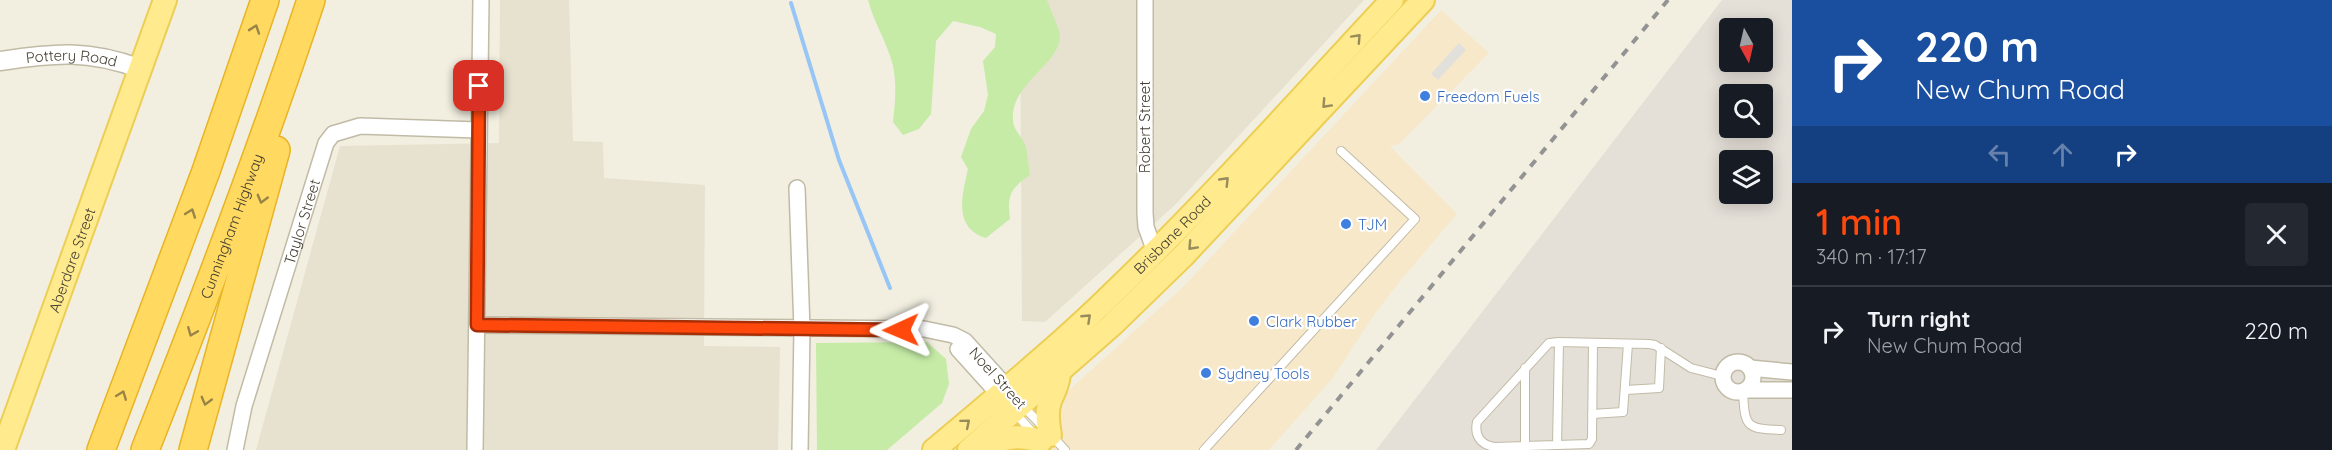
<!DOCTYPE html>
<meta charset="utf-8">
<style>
body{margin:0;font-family:Quicksand,sans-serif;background:#242831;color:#f1f3f6;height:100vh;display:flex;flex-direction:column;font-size:22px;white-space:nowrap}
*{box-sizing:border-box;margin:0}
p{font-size:20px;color:#9ea1a6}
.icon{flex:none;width:33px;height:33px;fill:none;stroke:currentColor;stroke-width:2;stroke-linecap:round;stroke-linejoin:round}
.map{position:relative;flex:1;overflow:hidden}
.details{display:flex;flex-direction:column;background:#171b24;width:540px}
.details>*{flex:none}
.banner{background:#1a4fa0;color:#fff;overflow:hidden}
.needle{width:39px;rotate:172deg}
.fabs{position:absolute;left:1719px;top:18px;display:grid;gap:12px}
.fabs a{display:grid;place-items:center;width:54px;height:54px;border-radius:6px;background:#171b24;box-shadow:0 3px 15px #0003;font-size:30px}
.pin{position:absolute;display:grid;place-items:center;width:51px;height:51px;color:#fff;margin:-26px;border-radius:12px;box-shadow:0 3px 9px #0006}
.me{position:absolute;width:66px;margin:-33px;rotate:269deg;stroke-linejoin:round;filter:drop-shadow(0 0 4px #0008)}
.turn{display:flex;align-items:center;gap:21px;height:126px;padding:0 24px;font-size:27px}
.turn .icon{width:78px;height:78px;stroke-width:2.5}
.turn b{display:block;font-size:42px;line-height:51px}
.lanes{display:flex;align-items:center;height:57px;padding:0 24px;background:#0003;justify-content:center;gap:30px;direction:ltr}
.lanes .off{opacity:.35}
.round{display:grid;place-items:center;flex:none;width:63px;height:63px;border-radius:6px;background:#242831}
.overview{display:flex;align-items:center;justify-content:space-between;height:102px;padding:0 24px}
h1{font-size:36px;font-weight:600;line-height:45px;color:#ff480c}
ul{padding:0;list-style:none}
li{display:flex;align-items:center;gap:18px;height:90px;padding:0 24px;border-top:2px solid #363941}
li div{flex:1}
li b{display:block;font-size:22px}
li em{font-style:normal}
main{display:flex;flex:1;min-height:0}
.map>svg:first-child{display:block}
.residential{fill:#e7e2cf}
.commercial{fill:#f7e8ca}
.industrial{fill:#e4dfd7;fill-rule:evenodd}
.green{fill:#c5eba6}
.parking{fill:#e2e0db}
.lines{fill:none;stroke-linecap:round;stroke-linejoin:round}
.stream{stroke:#97c6f6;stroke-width:4}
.service-casing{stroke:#c1bba6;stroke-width:10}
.minor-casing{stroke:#c1bba6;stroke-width:18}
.tertiary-casing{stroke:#c1bba6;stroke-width:21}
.primary-casing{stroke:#edce55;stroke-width:26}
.motorway-casing{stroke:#e9b424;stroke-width:30}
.service{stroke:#fff;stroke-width:8}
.minor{stroke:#fff;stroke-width:15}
.tertiary{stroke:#fff;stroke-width:18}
.primary{stroke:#ffea8e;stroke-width:22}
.motorway{stroke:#ffd960;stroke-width:27}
.rail{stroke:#939393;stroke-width:4;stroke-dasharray:8 8;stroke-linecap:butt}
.oneway{stroke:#988447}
.oneway2{stroke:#988c5b}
.route-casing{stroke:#a62f08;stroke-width:15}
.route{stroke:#ff480c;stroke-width:10}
.shop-dot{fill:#3f7fe0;stroke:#fff;stroke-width:2}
.labels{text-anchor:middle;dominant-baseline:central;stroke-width:4.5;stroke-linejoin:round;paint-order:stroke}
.street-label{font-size:15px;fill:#443f32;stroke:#fff}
.shop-label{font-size:15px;fill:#366cbe;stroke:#fff;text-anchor:start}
</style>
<main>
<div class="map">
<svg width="1792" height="450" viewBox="0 0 1792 450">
<rect width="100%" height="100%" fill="#f2efe1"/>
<path class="residential" d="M500,0H569L573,141L603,142L604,178L705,185L704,346L780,347L778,450H256L340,146L499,143Z
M1020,0H1364L1176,204L1045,322L1022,321Z"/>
<path class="commercial" d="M1441,10L1489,53L1399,144L1390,146L1457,214L1400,281L1374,315L1332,379L1269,450H1003L1183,287Z"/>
<path class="industrial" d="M1722,0H1792V450H1376ZM1730,28H1762V62H1730ZM1730,94H1762V128H1730ZM1730,160H1762V194H1730Z"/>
<path class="green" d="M868,0H1047C1049,7 1060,30 1060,35C1061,62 1016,81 1013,113C1012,129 1017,130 1024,142C1028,151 1028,165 1030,175C1010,189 1007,195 1010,219L986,238C953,228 962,195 968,169L961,157L971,129L984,111L988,95L983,61L995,47L996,34L980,27L953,21L936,41L931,114L919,129L903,135L893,122C895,104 897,84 893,66C888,44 874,23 868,0Z
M927,342L946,359L949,384L942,403L887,450H817L816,343Z"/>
<path class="parking" d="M1459,43L1466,50L1438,80L1431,74Z"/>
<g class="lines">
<path class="stream" d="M791,3L839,160L890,288"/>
<g class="service-casing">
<path id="service" d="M1593,343L1592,439L1589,444L1495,447C1481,445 1474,436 1477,422L1549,343L1559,342L1649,344L1655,345L1691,368L1722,376
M1626,390L1659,388L1661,348
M1743,392C1745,426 1745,429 1781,430
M1023,406L1044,428
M1016,414L1034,434
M1592,414L1623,412L1628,344
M1052,436L1065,450
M1557,445L1559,342
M1525,446V368
M1204,450L1415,219L1341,151"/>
</g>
<g class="minor-casing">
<g id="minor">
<path d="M1145,0V213L1146,227L1155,252"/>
<path d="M797,188L802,329L800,450"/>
<path d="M477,325L924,329L953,335L965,341L1012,393"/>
<path d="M958,349L1004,400"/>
<circle cx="1738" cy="377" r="15"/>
<path d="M1750,368L1792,372"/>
<path d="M1747,390H1792"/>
<path id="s1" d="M235,450L244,406L326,143L333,134L360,126L478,130"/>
<path d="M475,450L481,0"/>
</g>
</g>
<g class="tertiary-casing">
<g id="tertiary">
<path id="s2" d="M0,61C54,53 88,49 141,69"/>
</g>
</g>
<g class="primary-casing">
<g id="primary">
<path d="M1050,435C1048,424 1046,412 1050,401C1054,391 1058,385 1059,374"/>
<path d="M981,445C1007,439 1014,433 1041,441"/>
<path id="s3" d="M3,450L165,0"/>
<path id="s4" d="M934,450C994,399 1056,349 1112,294C1210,200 1300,99 1392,0"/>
<path d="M969,450L1112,325L1183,256L1423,0"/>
</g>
</g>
<g class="motorway-casing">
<g id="motorway">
<path d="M101,450L206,171L265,0"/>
<path id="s5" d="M145,450C204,301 261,152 311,0"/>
<path d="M193,450L276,150"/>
</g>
</g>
<use href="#service" class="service"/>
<use href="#minor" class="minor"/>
<use href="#tertiary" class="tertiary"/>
<use href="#primary" class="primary"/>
<use href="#motorway" class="motorway"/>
<path class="rail" d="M1296,450L1668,0"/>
</g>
<defs><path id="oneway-chevron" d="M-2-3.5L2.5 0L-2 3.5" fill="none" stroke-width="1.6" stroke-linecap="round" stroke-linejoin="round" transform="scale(1.5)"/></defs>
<g class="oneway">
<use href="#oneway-chevron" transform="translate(255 29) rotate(-71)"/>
<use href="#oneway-chevron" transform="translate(262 199) rotate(105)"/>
<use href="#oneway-chevron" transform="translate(191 213) rotate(-70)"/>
<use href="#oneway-chevron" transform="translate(192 332) rotate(112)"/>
<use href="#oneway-chevron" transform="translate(122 395) rotate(-69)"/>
<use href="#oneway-chevron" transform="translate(206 401) rotate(105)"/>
</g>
<g class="oneway2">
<use href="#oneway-chevron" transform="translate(1357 38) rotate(-47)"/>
<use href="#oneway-chevron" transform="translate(1326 104) rotate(133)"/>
<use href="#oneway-chevron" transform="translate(1225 181) rotate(-46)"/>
<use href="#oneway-chevron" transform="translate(1192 246) rotate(133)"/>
<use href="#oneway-chevron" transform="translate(1087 318) rotate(-43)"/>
<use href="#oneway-chevron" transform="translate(966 423) rotate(-40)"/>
</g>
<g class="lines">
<g class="route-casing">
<path id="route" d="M479,86L477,325L901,330"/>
</g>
<use href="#route" class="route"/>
</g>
<g class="shop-dot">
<circle cx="1425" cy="96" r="6"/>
<circle cx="1346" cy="224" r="6"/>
<circle cx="1254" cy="321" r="6"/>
<circle cx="1206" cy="373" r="6"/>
</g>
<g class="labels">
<g class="street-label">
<text stroke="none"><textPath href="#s2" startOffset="72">Pottery Road</textPath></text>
<text transform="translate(1144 127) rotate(-90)">Robert Street</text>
<text stroke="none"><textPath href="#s1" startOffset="238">Taylor Street</textPath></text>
<text stroke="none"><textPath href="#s5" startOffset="240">Cunningham Highway</textPath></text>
<text stroke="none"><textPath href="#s4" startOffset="321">Brisbane Road</textPath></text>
<text stroke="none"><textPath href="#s3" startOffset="202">Aberdare Street</textPath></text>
<text transform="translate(998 378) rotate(48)">Noel Street</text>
</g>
<g class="shop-label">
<text x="1437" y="96">Freedom Fuels</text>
<text x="1358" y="224">TJM</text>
<text x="1266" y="321">Clark Rubber</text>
<text x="1218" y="373">Sydney Tools</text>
</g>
</g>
</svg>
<div class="fabs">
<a><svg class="needle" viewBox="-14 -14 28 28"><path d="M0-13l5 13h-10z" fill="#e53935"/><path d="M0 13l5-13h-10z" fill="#9ea1a6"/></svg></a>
<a><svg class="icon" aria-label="search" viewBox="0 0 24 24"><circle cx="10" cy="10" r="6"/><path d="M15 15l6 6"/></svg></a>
<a><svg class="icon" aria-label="layers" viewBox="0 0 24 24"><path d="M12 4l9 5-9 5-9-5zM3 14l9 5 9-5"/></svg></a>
</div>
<div class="pin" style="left:479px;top:86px;background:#d93025"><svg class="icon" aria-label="arrive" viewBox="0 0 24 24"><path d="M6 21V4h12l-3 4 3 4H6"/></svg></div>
<svg class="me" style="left:901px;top:330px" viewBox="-20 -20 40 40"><path d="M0-17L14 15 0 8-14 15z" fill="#ff480c" stroke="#fff" stroke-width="4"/></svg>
</div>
<section class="details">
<div class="banner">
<div class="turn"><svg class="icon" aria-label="right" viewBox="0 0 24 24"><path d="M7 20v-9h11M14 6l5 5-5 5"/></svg><div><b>220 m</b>New Chum Road</div></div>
<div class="lanes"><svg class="icon off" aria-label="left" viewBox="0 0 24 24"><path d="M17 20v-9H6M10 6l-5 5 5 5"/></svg><svg class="icon off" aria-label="ahead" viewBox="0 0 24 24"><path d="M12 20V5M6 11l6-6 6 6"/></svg><svg class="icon" aria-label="right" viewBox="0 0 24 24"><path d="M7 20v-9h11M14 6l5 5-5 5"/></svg></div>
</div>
<div class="overview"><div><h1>1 min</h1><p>340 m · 17:17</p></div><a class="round"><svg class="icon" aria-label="close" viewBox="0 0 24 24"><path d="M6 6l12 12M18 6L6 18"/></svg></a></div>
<ul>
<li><svg class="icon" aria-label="right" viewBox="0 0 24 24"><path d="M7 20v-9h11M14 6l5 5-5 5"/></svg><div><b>Turn right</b><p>New Chum Road</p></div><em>220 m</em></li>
</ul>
</section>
</main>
